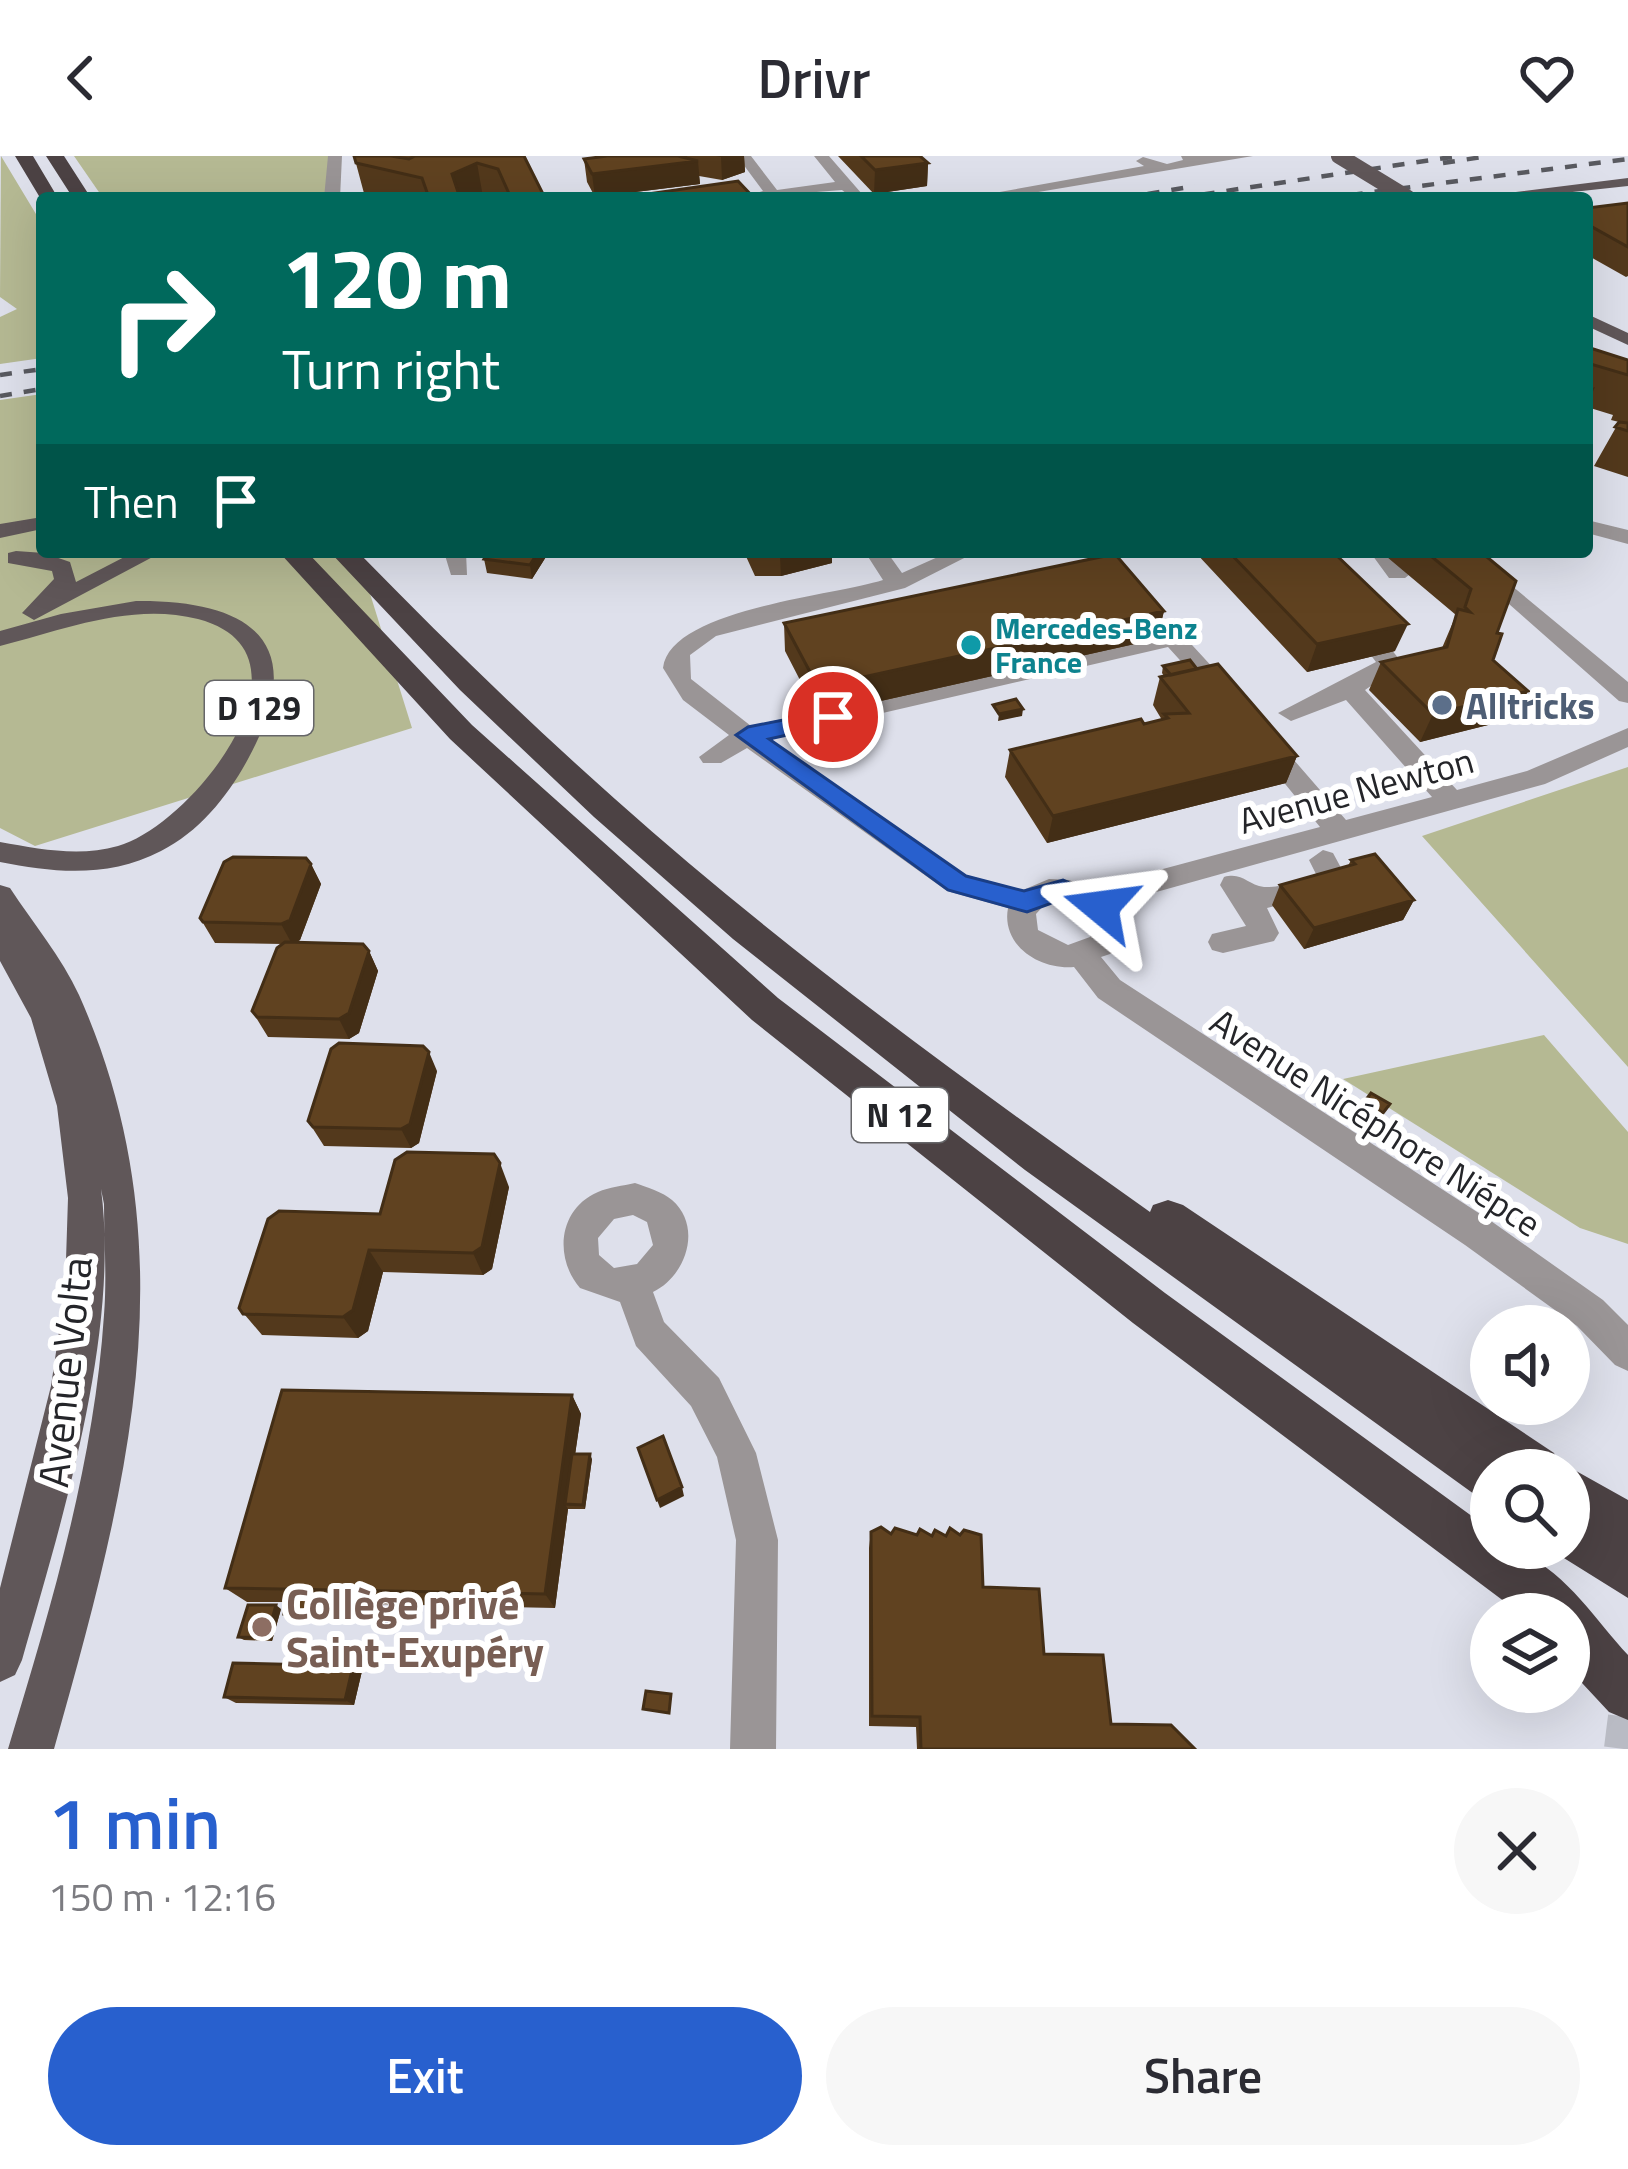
<!DOCTYPE html>
<meta charset="utf-8">
<style>
body{margin:0;font-family:"Titillium Web",sans-serif;background:#f7f7f7;color:#2b2b33;height:100vh;display:flex;flex-direction:column;font-size:45px;white-space:nowrap}
*{box-sizing:border-box;margin:0}
p{font-size:39px;color:#7c7c81}
.icon{flex:none;width:66px;height:66px;fill:none;stroke:currentColor;stroke-width:2;stroke-linecap:round;stroke-linejoin:round}
.map{position:relative;height:1593px;overflow:hidden}
.sheet{display:flex;flex-direction:column;background:#fff;flex:1}
.sheet>*{flex:none}
.hud{position:absolute;left:36px;top:36px;width:1557px;height:366px;border-radius:12px;box-shadow:0 12px 48px #0002;background:#00695c;color:#fff;overflow:hidden}
.tools{position:absolute;left:1470px;top:1149px;display:grid;gap:24px}
.tools a{display:grid;place-items:center;width:120px;height:120px;border-radius:50%;background:#fff;box-shadow:0 12px 48px #0002;font-size:60px}
.pin{position:absolute;display:grid;place-items:center;width:102px;height:102px;color:#fff;margin:-51px;border:6px solid #fff;border-radius:50%;box-shadow:0 3px 12px #0007}
.me{position:absolute;width:132px;margin:-66px;rotate:286deg;stroke-linejoin:round;filter:drop-shadow(0 0 9px #0008)}
.turn{display:flex;align-items:center;gap:42px;height:252px;padding:0 48px;font-size:54px}
.turn .icon{width:156px;height:156px;stroke-width:2.5}
.turn b{display:block;font-size:84px;line-height:102px}
.then{display:flex;align-items:center;height:114px;padding:0 48px;background:#0003;gap:24px;font-size:45px}
.round{display:grid;place-items:center;flex:none;width:126px;height:126px;border-radius:63px;background:#f7f7f7}
.summary{display:flex;align-items:center;justify-content:space-between;height:204px;padding:0 48px}
h1{font-size:72px;font-weight:600;line-height:90px;color:#2860ce}
.action{display:flex;gap:24px;margin-top:auto;padding:24px 48px}
.action a{flex:1;height:138px;border-radius:72px;background:#2860ce;color:#fff;font-size:48px;font-weight:600;line-height:138px;text-align:center}
.action a+a{background:#f7f7f7;color:#2b2b33}
header{display:flex;justify-content:space-between;align-items:center;height:156px;padding:0 48px;background:#fff;font-size:54px;font-weight:600}
.map>svg:first-child{display:block}
.green{fill:#b5b993}
.lines{fill:none;stroke-linecap:round;stroke-linejoin:round}
.minor-tunnel{stroke:#b9bbc4;stroke-width:40;stroke-dasharray:40 21;stroke-linecap:butt}
.minor{fill:#9a9596;fill-rule:evenodd}
.major{fill:#605759;fill-rule:evenodd}
.highway{fill:#4c4244;fill-rule:evenodd}
.rail{stroke:#595a60;stroke-width:4.5;stroke-dasharray:12 12;stroke-linecap:butt}
.major-bridge{stroke:#605759;stroke-width:16}
.wall{fill:#53391c}
.shaded-wall{fill:#432e16}
.building{fill:#604220;stroke:#432e16;stroke-width:3}
.route{fill:#2860ce;stroke:#1a3e86;stroke-width:3}
.culture-dot{fill:#0f9aa8;stroke:#fff;stroke-width:4.5}
.service-dot{fill:#5c6f8a;stroke:#fff;stroke-width:4.5}
.education-dot{fill:#8d6e63;stroke:#fff;stroke-width:4.5}
.labels{text-anchor:middle;dominant-baseline:central;stroke-width:12;stroke-linejoin:round;paint-order:stroke}
.far-culture-label{font-size:30px;font-weight:bold;fill:#0d838f;stroke:#fff;text-anchor:start}
.shield{fill:#fff;stroke:#666669;stroke-width:3}
.shield-label{font-size:33px;font-weight:bold;fill:#242529}
.service-label{font-size:36px;font-weight:bold;fill:#4e5e75;stroke:#fff;text-anchor:start}
.street-label{font-size:36px;fill:#242529;stroke:#fff}
.near-street-label{font-size:42px;fill:#242529;stroke:#fff}
.near-education-label{font-size:42px;font-weight:bold;fill:#785e54;stroke:#fff;text-anchor:start}
</style>
<header><svg class="icon" aria-label="back" viewBox="0 0 24 24"><path d="M15 5l-7 7 7 7"/></svg>Drivr<svg class="icon" aria-label="heart" viewBox="0 0 24 24"><path d="M12 20l-8-8c-3-5 5-10 8-4 3-6 11-1 8 4z"/></svg></header>
<div class="map">
<svg width="1628" height="1593" viewBox="0 0 1628 1593">
<rect width="100%" height="100%" fill="#dee0eb"/>
<path class="green" d="M1,0L42,68V202L0,208V161L17,153L0,141Z
M74,0H340L336,42H103Z
M42,238V396H357L412,572L35,690L0,672V244Z
M1628,611V911L1422,680Z
M1544,879L1628,976V1088L1580,1072L1343,923Z"/>
<g class="lines">
<path class="minor-tunnel" d="M1624,1593L1628,1561"/>
<path class="minor" d="M328,0H342L340,42H324Z
M737,0H751L777,34L835,26L814,0H829L862,38L852,42L842,34L740,42L763,35Z
M1181,0H1253L1002,42H966L1144,10L1136,5L1143,1L1167,8L1183,4Z
M1587,364L1628,374V388L1587,377Z
M444,396H466L467,419H451Z
M865,396H887L902,417L949,396H976L905,432L716,480L690,499L691,523L751,570L1173,475L1181,477L1239,540L1227,548L1218,546L1168,491L770,583L966,719L1023,734L1049,723L1069,724L1102,737L1133,721L1320,671L1252,587L1265,578L1274,581L1346,664L1432,641L1346,544L1291,565L1278,557L1376,506L1370,498L1373,493H1391L1403,508L1365,534L1457,634L1527,615L1628,572V591L1545,628L1142,740L1117,755L1124,770L1113,797L1101,801L1120,824L1491,1065L1603,1144L1628,1169V1215L1615,1209L1577,1170L1465,1089L1098,842L1074,811C1039,814 1001,789 1008,752L947,735L747,592L721,607H703L699,601L729,579L683,544L663,512C670,453 833,440 883,424ZM1059,745C1076,747 1088,753 1094,770L1090,781L1068,789L1038,774L1036,758L1046,747Z
M1370,396H1392L1414,415L1405,422H1389Z
M1483,406L1628,526V547L1619,545L1475,418L1472,413Z
M1323,694L1333,697L1346,721L1337,734L1267,752L1279,777L1274,785L1223,797L1212,794L1208,786L1212,778L1246,770L1220,729L1224,721C1243,716 1247,729 1264,731C1281,732 1300,724 1316,718L1309,704Z
M635,1027C646,1031 663,1036 672,1044C703,1071 686,1120 653,1136L664,1166L719,1222L756,1297L778,1384L776,1593H730L736,1384L717,1301L691,1250L636,1190L620,1146L580,1132C554,1102 558,1053 598,1036C609,1031 623,1030 635,1027ZM633,1059L647,1066L653,1089L637,1108L614,1112L599,1099L598,1082L614,1063Z"/>
<path class="major" d="M1628,22V30L1518,42H1467Z
M1587,158L1628,177V189L1587,170Z
M42,361V373L0,382V368Z
M16,395L44,397L70,406L76,426L134,396H162L34,464L22,457L54,423L52,415L8,407V397Z
M136,445C253,444 311,487 248,603C228,640 199,676 161,695C109,722 55,717 0,706V686C39,693 79,701 118,690C193,669 327,497 198,463C131,446 63,474 0,490V475L61,458Z
M0,729L10,732C33,767 62,802 79,839C193,1095 126,1337 54,1593H8C51,1451 94,1308 104,1159C107,1122 104,1084 104,1048L101,1033C120,1178 62,1364 22,1504L15,1519L0,1526V1432L51,1230L65,1135L68,1042L57,950L31,862L0,805Z"/>
<path class="highway" d="M15,0H33L58,42L42,45Z
M46,0H64L91,42H73Z
M279,396H307L472,569L778,842L1165,1137L1491,1374V1392C1552,1392 1590,1459 1628,1499V1564L1609,1556L1569,1513V1458H1521L1133,1167L752,864L450,583Z
M330,396H358C441,481 526,564 615,643C783,793 966,926 1150,1056L1153,1049L1168,1044L1183,1049L1554,1297L1561,1314L1569,1311L1628,1344V1442L1551,1394L1569,1392V1314H1491V1345L1474,1338L1025,1014L733,783L594,661L460,534Z"/>
<path class="rail" d="M1443,7L1489,0
M1124,42L1195,30
M1179,42L1458,0
M1327,42L1628,3
M0,219L42,213
M0,240L42,233"/>
<path class="major-bridge" d="M1339,0L1408,42"/>
</g>
<path class="wall" d="M354,0H524L545,42H370L365,41Z
M601,0H744L745,16L722,24L699,20L700,28L595,41L587,26L584,3Z
M838,0H920L928,7L927,30L874,38Z
M1628,47V120L1626,121L1587,99V52Z
M1587,191L1628,204V321L1594,310L1619,266L1611,264L1613,259L1587,251Z
M549,396L532,423L487,417L484,403Z
M744,396H832V407L781,420H755Z
M1195,396H1333L1395,495L1307,516Z
M1389,396H1481L1497,477L1493,504L1528,535L1512,563L1420,586L1369,534L1381,506L1442,492L1456,459L1387,401Z
M1164,455L1157,483L818,559L785,495L784,467Z
M1163,510L1197,513L1297,600L1286,627L1047,687L1005,621L1010,594L1162,564L1153,549L1160,521L1164,520L1162,517Z
M1351,704L1414,744L1403,764L1304,793L1272,749L1280,729L1348,710Z
M311,708L321,728L300,784L295,787L369,795L378,815L359,877L349,883L268,881L252,855L283,788L215,787L200,762Z
M437,915L419,987L411,992L324,990L308,965Z
M1371,937L1390,948L1379,963L1361,951Z
M509,1031L492,1113L483,1119L383,1116L368,1175L358,1182L262,1179L239,1152L380,1058Z
M572,1239L581,1258L575,1298L592,1303L585,1353H568L555,1452L372,1448L368,1463L289,1461L284,1458L286,1446H247L225,1432Z
M871,1376L891,1378L983,1431L1111,1568L1195,1593H917L916,1571L869,1570V1392Z
M281,1453L272,1485L244,1484L238,1481Z
M353,1510L362,1515L354,1549L236,1547L224,1541Z"/>
<path class="shaded-wall" d="M678,0H687L688,6L698,5L700,28L595,41L592,18Z
M716,0H744L745,16L722,24L721,1Z
M477,7L483,41L457,42L452,18Z
M928,7L927,30L874,38L875,14Z
M1595,231L1587,248V234Z
M538,396H549L532,423L530,409Z
M794,396H832V407L781,420L780,400Z
M1164,455L1157,483L818,559V531Z
M1408,468L1395,495L1307,516L1317,488Z
M1528,535L1512,563L1420,586L1433,558Z
M1023,553L1022,560L998,565L999,558Z
M1297,600L1286,627L1047,687L1053,660Z
M311,708L321,728L300,784L292,788L281,768Z
M1414,744L1403,764L1304,793L1314,772Z
M369,795L378,815L359,877L349,883L339,863Z
M429,896L437,915L419,987L411,992L401,973Z
M500,1007L509,1031L492,1113L483,1119L473,1097Z
M369,1094L383,1116L368,1175L358,1182L343,1161Z
M572,1239L581,1258L568,1348H565L568,1353L555,1452L545,1438Z
M590,1298L592,1303L585,1353L583,1349Z
M682,1331L684,1340L660,1352L657,1344Z
M368,1445L372,1448L368,1463L364,1460Z
M276,1449L281,1453L272,1485L267,1482Z
M353,1510L362,1515L354,1549L345,1544Z"/>
<path class="building" d="M354,0H391L409,3L415,0H524L545,42H491L510,40L498,13L477,7L452,18L460,42H429L422,22L356,7Z
M607,0H678L698,5L592,18L584,3Z
M861,0H920L928,7L875,14Z
M738,25L754,42H620Z
M1628,47V91L1587,68V52Z
M1587,191L1628,204V219L1587,207Z
M1619,266L1628,267V275L1615,271Z
M488,396H538L530,409L484,403Z
M753,396H794L780,400L754,399Z
M1229,396H1333L1408,468L1317,488Z
M1426,396H1481L1516,425L1497,477L1502,478L1493,504L1528,535L1433,558L1381,506L1447,491L1458,453L1470,456L1465,451L1471,433Z
M1115,398L1164,455L818,531L784,467Z
M1190,504L1197,513L1171,519L1163,510Z
M1218,508L1297,600L1053,660L1010,594L1141,563L1144,568L1168,562L1164,558L1189,557L1160,521Z
M1016,543L1023,553L999,558L993,549Z
M1375,698L1414,744L1314,772L1280,729L1355,708L1351,704Z
M233,701L306,702L311,708L290,764L281,768L203,766L200,762L224,706Z
M285,786L363,788L369,795L349,857L339,863L257,861L252,855L277,792Z
M339,887L423,890L429,896L410,968L401,973L313,971L308,965L331,893Z
M1371,937L1390,948L1383,957L1365,945Z
M407,996L494,998L500,1007L482,1091L473,1097L369,1094L353,1154L343,1161L243,1158L239,1152L268,1063L279,1055L380,1058L395,1004Z
M282,1234L572,1239L545,1438L225,1432Z
M663,1280L682,1331L657,1344L638,1292Z
M572,1298H590L583,1349L565,1348Z
M881,1371L891,1378L895,1372L917,1379L920,1373L932,1380L935,1374L946,1380L950,1372L960,1379L964,1374L981,1379L983,1431L1039,1433L1044,1498L1103,1499L1111,1568L1171,1569L1195,1593H921L920,1561L872,1560L871,1376Z
M287,1443L368,1445L364,1460L284,1458Z
M248,1449H276L267,1482L238,1481Z
M233,1507L353,1510L345,1544L224,1541Z
M646,1535L671,1538L669,1557L643,1553Z"/>
<path class="route" d="M833,554L845,561L842,567L769,583L966,720L1024,735L1063,724L1110,744L1114,751L1110,758L1101,761L1060,744L1027,756L948,734L736,579L748,571Z"/>
<circle class="culture-dot" cx="971" cy="489" r="12"/>
<circle class="service-dot" cx="1442" cy="549" r="12"/>
<circle class="education-dot" cx="262" cy="1471" r="12"/>
<g class="labels">
<g class="far-culture-label">
<text x="995" y="472">Mercedes-Benz<tspan x="995" dy="34">France</tspan></text>
</g>
<g class="shield">
<rect x="205" y="525" width="108" height="54" rx="9"/>
<rect x="852" y="932" width="96" height="54" rx="9"/>
</g>
<g class="shield-label">
<text x="259" y="552">D 129</text>
<text x="900" y="959">N 12</text>
</g>
<g class="service-label">
<text x="1466" y="549">Alltricks</text>
</g>
<g class="street-label">
<text transform="translate(1356 634) rotate(-15)">Avenue Newton</text>
<text transform="translate(1376 966) rotate(33)">Avenue Nicéphore Niépce</text>
</g>
<g class="near-street-label">
<text transform="translate(64 1216) rotate(-84)">Avenue Volta</text>
</g>
<g class="near-education-label">
<text x="286" y="1447">Collège privé<tspan x="286" dy="48">Saint-Exupéry</tspan></text>
</g>
</g>
</svg>
<div class="tools">
<a><svg class="icon" aria-label="sound" viewBox="0 0 24 24"><path d="M4 9h4l5-4v14l-5-4H4zM17 9q2 3 0 6"/></svg></a>
<a><svg class="icon" aria-label="search" viewBox="0 0 24 24"><circle cx="10" cy="10" r="6"/><path d="M15 15l6 6"/></svg></a>
<a><svg class="icon" aria-label="layers" viewBox="0 0 24 24"><path d="M12 4l9 5-9 5-9-5zM3 14l9 5 9-5"/></svg></a>
</div>
<div class="pin" style="left:833px;top:561px;background:#d93025"><svg class="icon" aria-label="arrive" viewBox="0 0 24 24"><path d="M6 21V4h12l-3 4 3 4H6"/></svg></div>
<svg class="me" style="left:1101px;top:751px" viewBox="-20 -20 40 40"><path d="M0-17L14 15 0 8-14 15z" fill="#2860ce" stroke="#fff" stroke-width="4"/></svg>
<div class="hud">
<div class="turn"><svg class="icon" aria-label="right" viewBox="0 0 24 24"><path d="M7 20v-9h11M14 6l5 5-5 5"/></svg><div><b>120 m</b>Turn right</div></div>
<div class="then">Then<svg class="icon" aria-label="arrive" viewBox="0 0 24 24"><path d="M6 21V4h12l-3 4 3 4H6"/></svg></div>
</div>
</div>
<section class="sheet">
<div class="summary"><div><h1>1 min</h1><p>150 m · 12:16</p></div><a class="round"><svg class="icon" aria-label="close" viewBox="0 0 24 24"><path d="M6 6l12 12M18 6L6 18"/></svg></a></div>
<div class="action"><a>Exit</a><a>Share</a></div>
</section>
